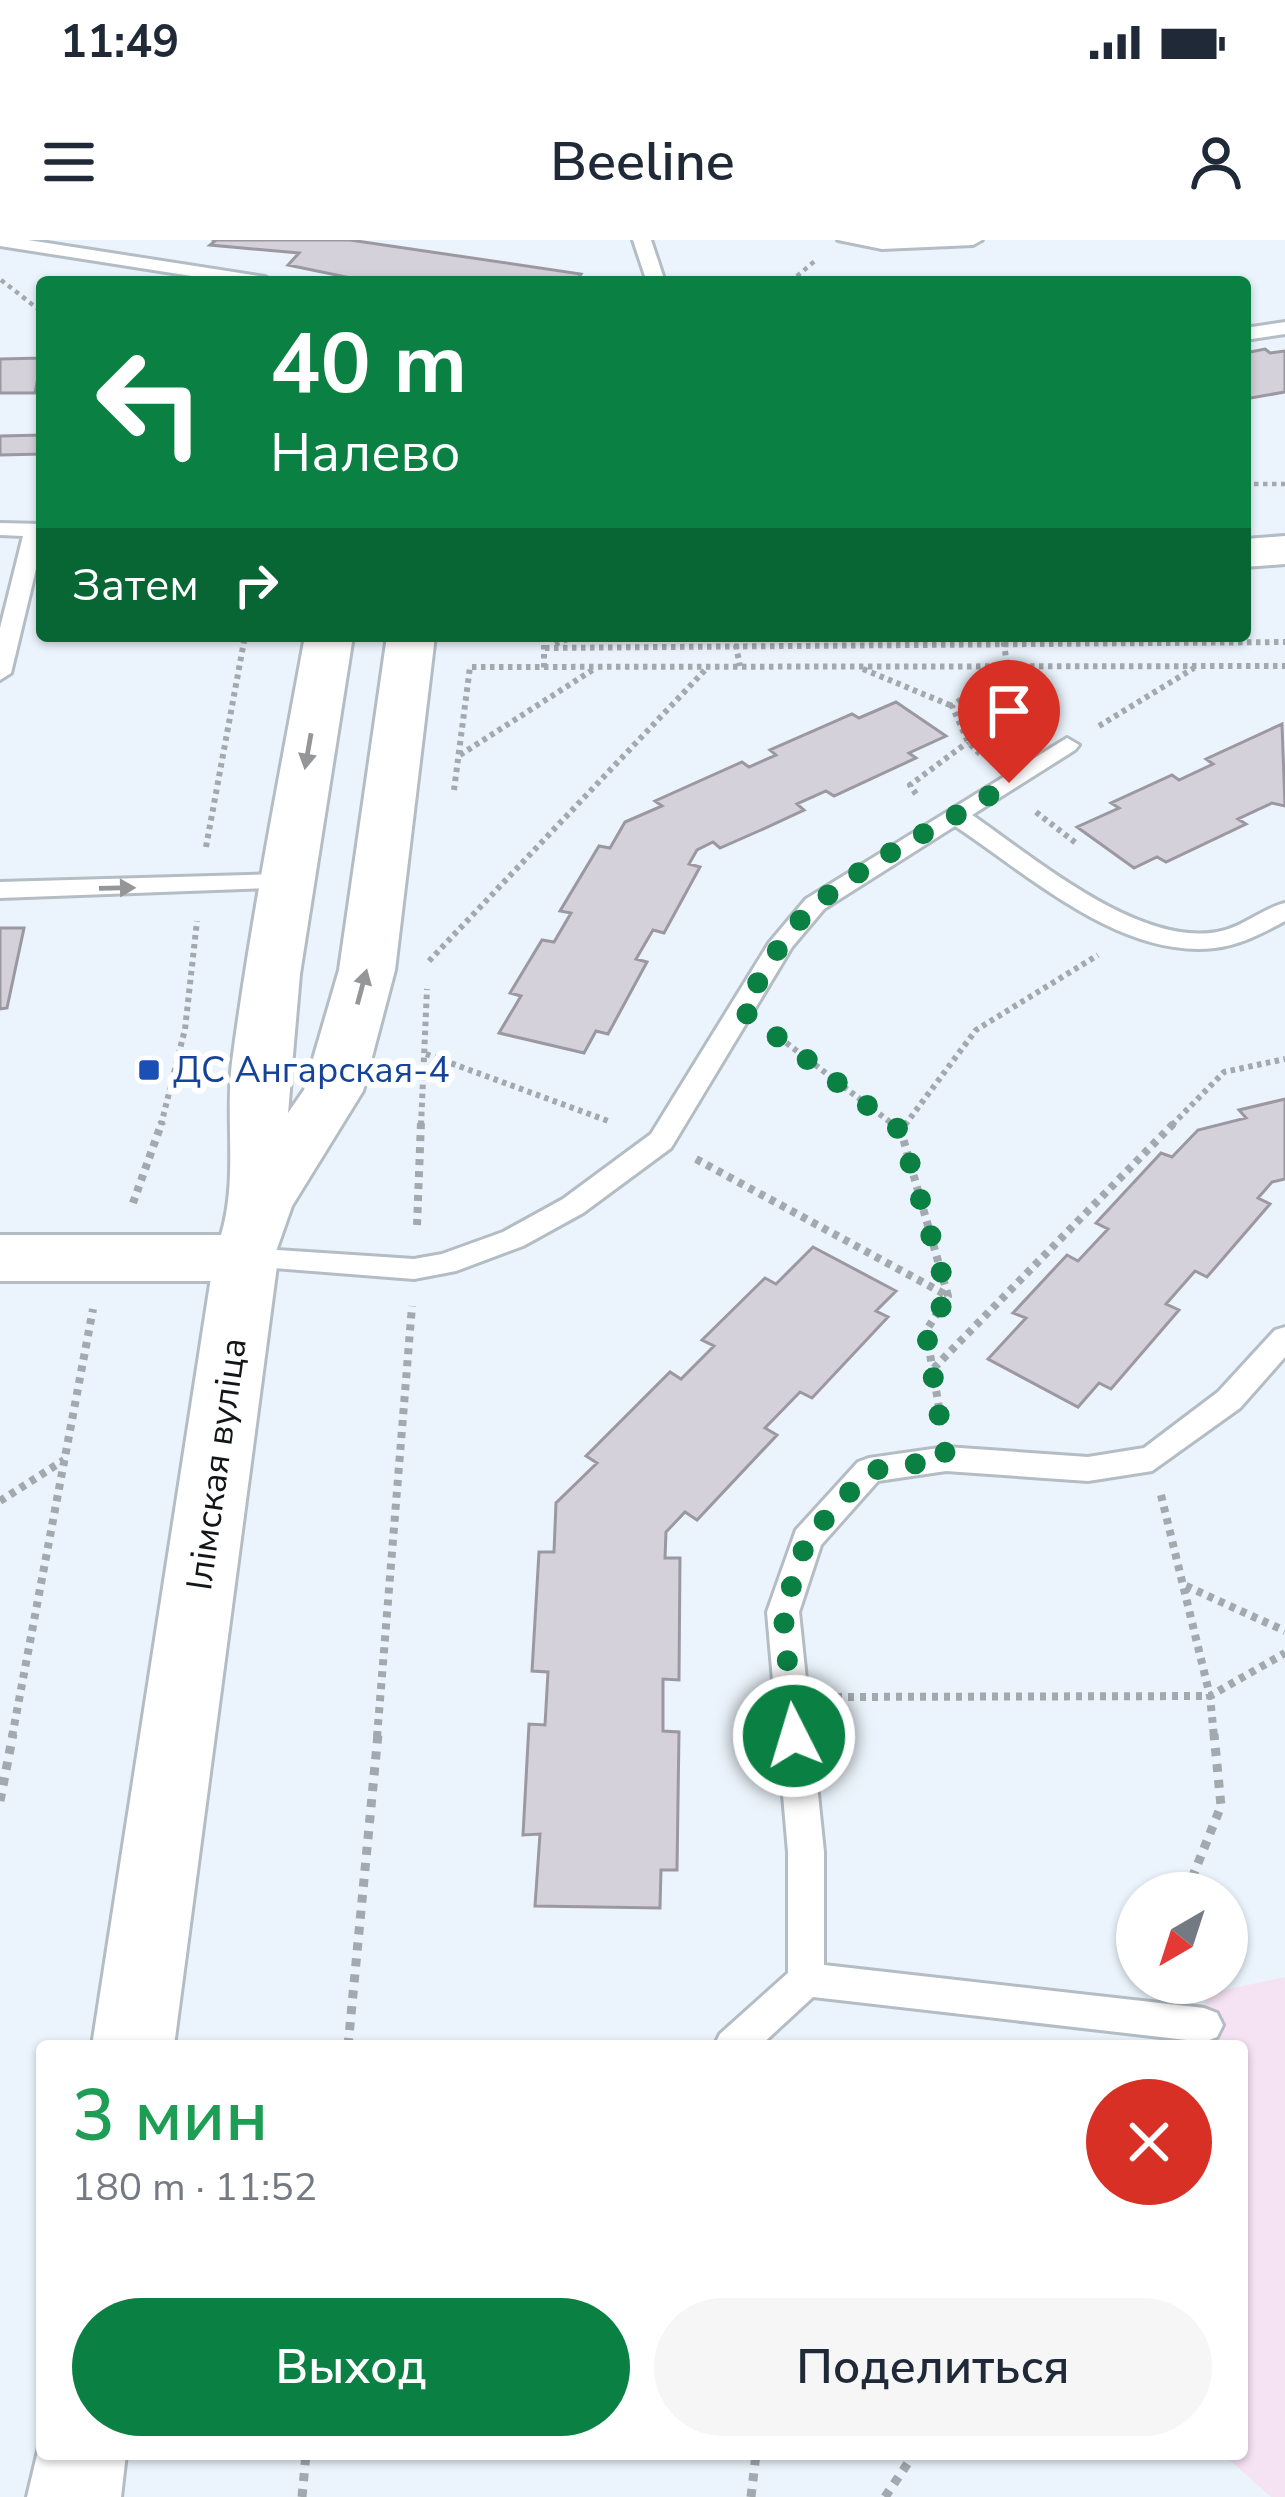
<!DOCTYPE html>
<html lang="ru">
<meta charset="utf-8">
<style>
body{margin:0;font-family:"Nunito Sans",sans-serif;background:#f6f6f7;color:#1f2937;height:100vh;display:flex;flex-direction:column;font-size:45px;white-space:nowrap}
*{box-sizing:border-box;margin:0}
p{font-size:39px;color:#747a83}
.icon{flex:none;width:66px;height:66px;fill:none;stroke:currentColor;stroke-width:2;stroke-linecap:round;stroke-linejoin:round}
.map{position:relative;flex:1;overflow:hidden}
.sheet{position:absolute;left:36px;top:1800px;width:1212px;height:420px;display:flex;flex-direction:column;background:#fff;border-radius:12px;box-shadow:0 3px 9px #0004}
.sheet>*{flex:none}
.top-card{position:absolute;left:36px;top:36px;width:1215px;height:366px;border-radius:12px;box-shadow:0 3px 9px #0004;background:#0b8043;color:#fff;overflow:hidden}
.needle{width:78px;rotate:219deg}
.tools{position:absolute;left:1116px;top:1632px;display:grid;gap:24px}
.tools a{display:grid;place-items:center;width:132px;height:132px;border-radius:50%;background:#fff;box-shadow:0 3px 9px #0004;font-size:60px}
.pin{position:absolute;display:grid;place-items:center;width:102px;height:102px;color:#fff;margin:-123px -51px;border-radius:50% 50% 50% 0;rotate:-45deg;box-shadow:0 0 12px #0007}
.pin .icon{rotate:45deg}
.me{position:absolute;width:132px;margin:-66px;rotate:355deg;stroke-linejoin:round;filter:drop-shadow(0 0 9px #0008)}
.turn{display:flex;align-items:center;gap:42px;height:252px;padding:0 36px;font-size:54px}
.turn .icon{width:156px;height:156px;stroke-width:2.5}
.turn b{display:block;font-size:84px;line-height:102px}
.then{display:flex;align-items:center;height:114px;padding:0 36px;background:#0003;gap:24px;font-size:45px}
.round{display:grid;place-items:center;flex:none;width:126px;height:126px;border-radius:63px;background:#f6f6f7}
.head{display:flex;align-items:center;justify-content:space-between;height:204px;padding:0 36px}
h1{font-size:72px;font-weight:600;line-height:90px;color:#1e9e55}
.primary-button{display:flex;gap:24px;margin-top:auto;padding:24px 36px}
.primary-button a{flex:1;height:138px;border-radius:72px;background:#0b8043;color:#fff;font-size:48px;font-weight:600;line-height:138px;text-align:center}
.primary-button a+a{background:#f6f6f7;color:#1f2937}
.status{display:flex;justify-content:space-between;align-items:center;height:84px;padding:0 60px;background:#fff;direction:ltr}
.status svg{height:33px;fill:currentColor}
header{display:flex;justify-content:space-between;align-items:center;height:156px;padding:0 36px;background:#fff;font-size:54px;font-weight:600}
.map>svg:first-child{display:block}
.education{fill:#f5e2f3}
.building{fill:#d4d1db;stroke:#9c98a2;stroke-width:3}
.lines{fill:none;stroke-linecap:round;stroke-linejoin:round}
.service-casing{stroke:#b4bdc4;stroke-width:6}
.tertiary-casing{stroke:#b4bdc4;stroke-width:6}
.secondary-casing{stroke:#b4bdc4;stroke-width:6}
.path-far3{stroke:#a2a9af;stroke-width:4.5;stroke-dasharray:4.5 4.5;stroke-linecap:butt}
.path-far2{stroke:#a2a9af;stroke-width:6;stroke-dasharray:4.5 4.5;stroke-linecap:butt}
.path-far1{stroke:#a2a9af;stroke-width:8;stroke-dasharray:6 6;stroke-linecap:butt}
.path{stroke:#a2a9af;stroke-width:9;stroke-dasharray:8 8;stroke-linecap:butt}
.service{fill:#fff;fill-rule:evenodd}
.tertiary{fill:#fff;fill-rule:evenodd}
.secondary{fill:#fff;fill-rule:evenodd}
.oneway{fill:#959697}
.route{stroke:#0b8043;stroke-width:21;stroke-dasharray:0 37.8}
.transit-dot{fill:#1a4fb4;stroke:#fff;stroke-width:4.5}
.labels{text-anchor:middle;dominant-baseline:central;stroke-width:12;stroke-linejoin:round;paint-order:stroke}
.transit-label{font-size:36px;fill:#164399;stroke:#fff;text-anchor:start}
.street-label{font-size:36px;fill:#131618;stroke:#fff}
</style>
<div class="status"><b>11:49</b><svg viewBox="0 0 49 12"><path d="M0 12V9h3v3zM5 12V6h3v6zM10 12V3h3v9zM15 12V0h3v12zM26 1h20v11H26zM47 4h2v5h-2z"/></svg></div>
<header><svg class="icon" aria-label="menu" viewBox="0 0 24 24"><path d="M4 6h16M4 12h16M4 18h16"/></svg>Beeline<svg class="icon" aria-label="person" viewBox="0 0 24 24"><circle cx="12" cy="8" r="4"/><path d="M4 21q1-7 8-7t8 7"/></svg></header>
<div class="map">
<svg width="1285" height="2257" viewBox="0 0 1285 2257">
<rect width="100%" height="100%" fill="#ebf4fc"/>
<path class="education" d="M1285,1737V2257H1271L1223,2214H1242V1806H1210L1204,1785L1206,1754Z"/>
<path class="building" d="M212,0H350L581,34L575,42L376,38L370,42L288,25L299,13L210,5L215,1Z
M1265,109L1270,113L1285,111V152L1245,159V113Z
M42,118L35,153H0V119Z
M42,195V214L0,215V196Z
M896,462L946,496L909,513L916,518L834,556L826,551L797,564L804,570L761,590L720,608L713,602L697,610L689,624L700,627L664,693L653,690L636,719L647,722L608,794L596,791L584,813L499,793L521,756L510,753L542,700L554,702L571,673L560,671L599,606L610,608L625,582L662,566L655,561L742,522L749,527L776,515L770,510L852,474L859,478Z
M1282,484L1285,566L1272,563L1238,579L1246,584L1166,622L1157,617L1134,628L1077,587L1119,568L1111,563L1172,535L1179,540L1213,524L1206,519Z
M0,688H24L7,768L0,769Z
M1285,859V939L1272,942L1258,958L1270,964L1207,1037L1195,1031L1166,1064L1179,1070L1111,1149L1099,1143L1078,1167L988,1119L1026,1078L1013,1073L1067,1015L1078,1021L1108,989L1096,983L1161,913L1172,917L1198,890L1246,878L1239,870Z
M813,1007L896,1051L876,1071L888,1077L812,1158L800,1152L765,1188L777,1195L697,1280L685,1272L666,1292L665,1318H680L679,1440L663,1439V1491L679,1492L677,1630H661L660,1668L535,1666L540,1594L523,1595L529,1484L545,1485L548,1432L532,1431L539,1312H554L556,1263L597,1223L586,1216L670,1132L681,1139L714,1106L702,1100L765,1038L776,1044Z"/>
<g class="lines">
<g class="service-casing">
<path id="service" d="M0,0H28L265,37L274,42H230L0,6Z
M633,0H651L665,42H647Z
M838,0H982L973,5L882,9Z
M1285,82V94L1245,100V88Z
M0,283L42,284V304L11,433L0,440V388L23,296L0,295Z
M1067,498L1079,505L1075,510L972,575C1035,618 1137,706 1217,692C1242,688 1261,669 1285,663V681C1263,693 1240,705 1215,708C1120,719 1029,635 955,586L824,669L792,707L671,908L583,973L523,1006L456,1031L414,1039L236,1025L232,1018L246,1008L414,1019L442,1014L503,992L563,959L651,894L769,703L806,659Z
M285,634L294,637L297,642L294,647L0,658V642Z
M1285,1087V1117L1240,1168L1152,1231L1088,1241L946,1231L878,1241L821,1305L799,1372L824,1612V1725L1204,1768L1217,1773L1223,1785L1217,1797L1204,1802L813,1757L760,1806H714L720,1794L788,1733V1612L767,1372L796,1290L858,1222L869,1218L946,1207L1088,1217L1144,1208L1218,1152L1275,1090Z"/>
</g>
<g class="tertiary-casing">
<path id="tertiary" d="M246,995L268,1002L278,1018L174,1806H92L214,1018L224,1002Z
M42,2194V2214H126L121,2257H27Z"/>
</g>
<g class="secondary-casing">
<path id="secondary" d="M1285,296V324L1245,327V299Z
M305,396H353L300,734L288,873L304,850L339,730L387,396H435L395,730L363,851L292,966L268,1034L246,1041H0V995H221C238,939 225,880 232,822C251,679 279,538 305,396Z"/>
</g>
<path class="path-far3" d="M1,40L42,72
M790,42L816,20
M1245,244H1285"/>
<path class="path-far2" d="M544,396V429
M734,396L740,426
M555,404L576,396
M545,408L1285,402
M863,429L952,466
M1099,486L1194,428
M980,514L968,502L952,466L1007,426L1003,396
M460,515L594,429
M454,550L470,427L1285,426
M916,554L910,545L968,502
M1036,572L1076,603
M206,607L245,396
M429,721L707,428
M772,792L894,885
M426,814L611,882
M161,885L185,789L197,681
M421,885L427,749
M905,885L976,790L1098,715
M1172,885L1224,832L1285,819"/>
<path class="path-far1" d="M890,882L901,891L948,1056L926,1091L941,1179
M901,891L907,882
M696,919L948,1056
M133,963L162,882
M417,985L421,882
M934,1128L1175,882
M1161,1255L1210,1456L1214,1497
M0,1261L64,1220
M1186,1346L1285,1391
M836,1457L1210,1456L1285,1413
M12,1497L93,1069
M377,1497L412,1066"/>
<path class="path" d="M0,1561L13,1494
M1186,1653L1221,1566L1214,1494
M348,1806L378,1494
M302,2257L306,2214
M751,2257L756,2214
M885,2257L914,2214"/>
<use href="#service" class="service"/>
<use href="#tertiary" class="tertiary"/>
<use href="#secondary" class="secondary"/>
</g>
<defs><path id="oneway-solid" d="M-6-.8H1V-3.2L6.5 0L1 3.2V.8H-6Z" transform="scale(3)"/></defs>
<g class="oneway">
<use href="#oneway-solid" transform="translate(308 511) rotate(100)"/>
<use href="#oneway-solid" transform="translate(117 648) rotate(-1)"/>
<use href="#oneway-solid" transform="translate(362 747) rotate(-75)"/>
</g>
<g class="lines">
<path class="route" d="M794,1496L783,1372L807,1299L869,1231L946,1219L926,1091L948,1056L901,891L742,770C764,733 784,691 818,663C875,615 947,584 1009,543"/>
</g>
<rect class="transit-dot" x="137" y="818" width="24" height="24" rx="6"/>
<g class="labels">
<g class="transit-label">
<text x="173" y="830">ДС Ангарская-4</text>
</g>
<g class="street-label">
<text transform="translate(217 1224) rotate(-82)">Ілімская вуліца</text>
</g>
</g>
</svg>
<div class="tools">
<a><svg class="needle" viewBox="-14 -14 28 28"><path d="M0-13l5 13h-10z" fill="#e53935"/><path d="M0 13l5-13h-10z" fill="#747a83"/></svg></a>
</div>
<div class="pin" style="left:1009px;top:543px;background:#d93025"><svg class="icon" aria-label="arrive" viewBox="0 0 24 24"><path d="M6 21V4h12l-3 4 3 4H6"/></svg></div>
<svg class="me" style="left:794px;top:1496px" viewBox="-20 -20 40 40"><circle r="17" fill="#0b8043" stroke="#fff" stroke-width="3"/><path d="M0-11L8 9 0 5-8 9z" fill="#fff"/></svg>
<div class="top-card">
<div class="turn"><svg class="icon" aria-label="left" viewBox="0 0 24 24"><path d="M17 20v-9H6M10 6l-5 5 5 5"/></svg><div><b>40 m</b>Налево</div></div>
<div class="then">Затем<svg class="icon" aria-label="right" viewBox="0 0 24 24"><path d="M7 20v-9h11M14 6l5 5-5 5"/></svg></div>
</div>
<section class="sheet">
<div class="head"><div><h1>3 мин</h1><p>180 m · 11:52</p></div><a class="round" style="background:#d93025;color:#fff"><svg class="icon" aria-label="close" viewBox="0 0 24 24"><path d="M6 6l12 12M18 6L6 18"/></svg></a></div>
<div class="primary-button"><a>Выход</a><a>Поделиться</a></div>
</section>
</div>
